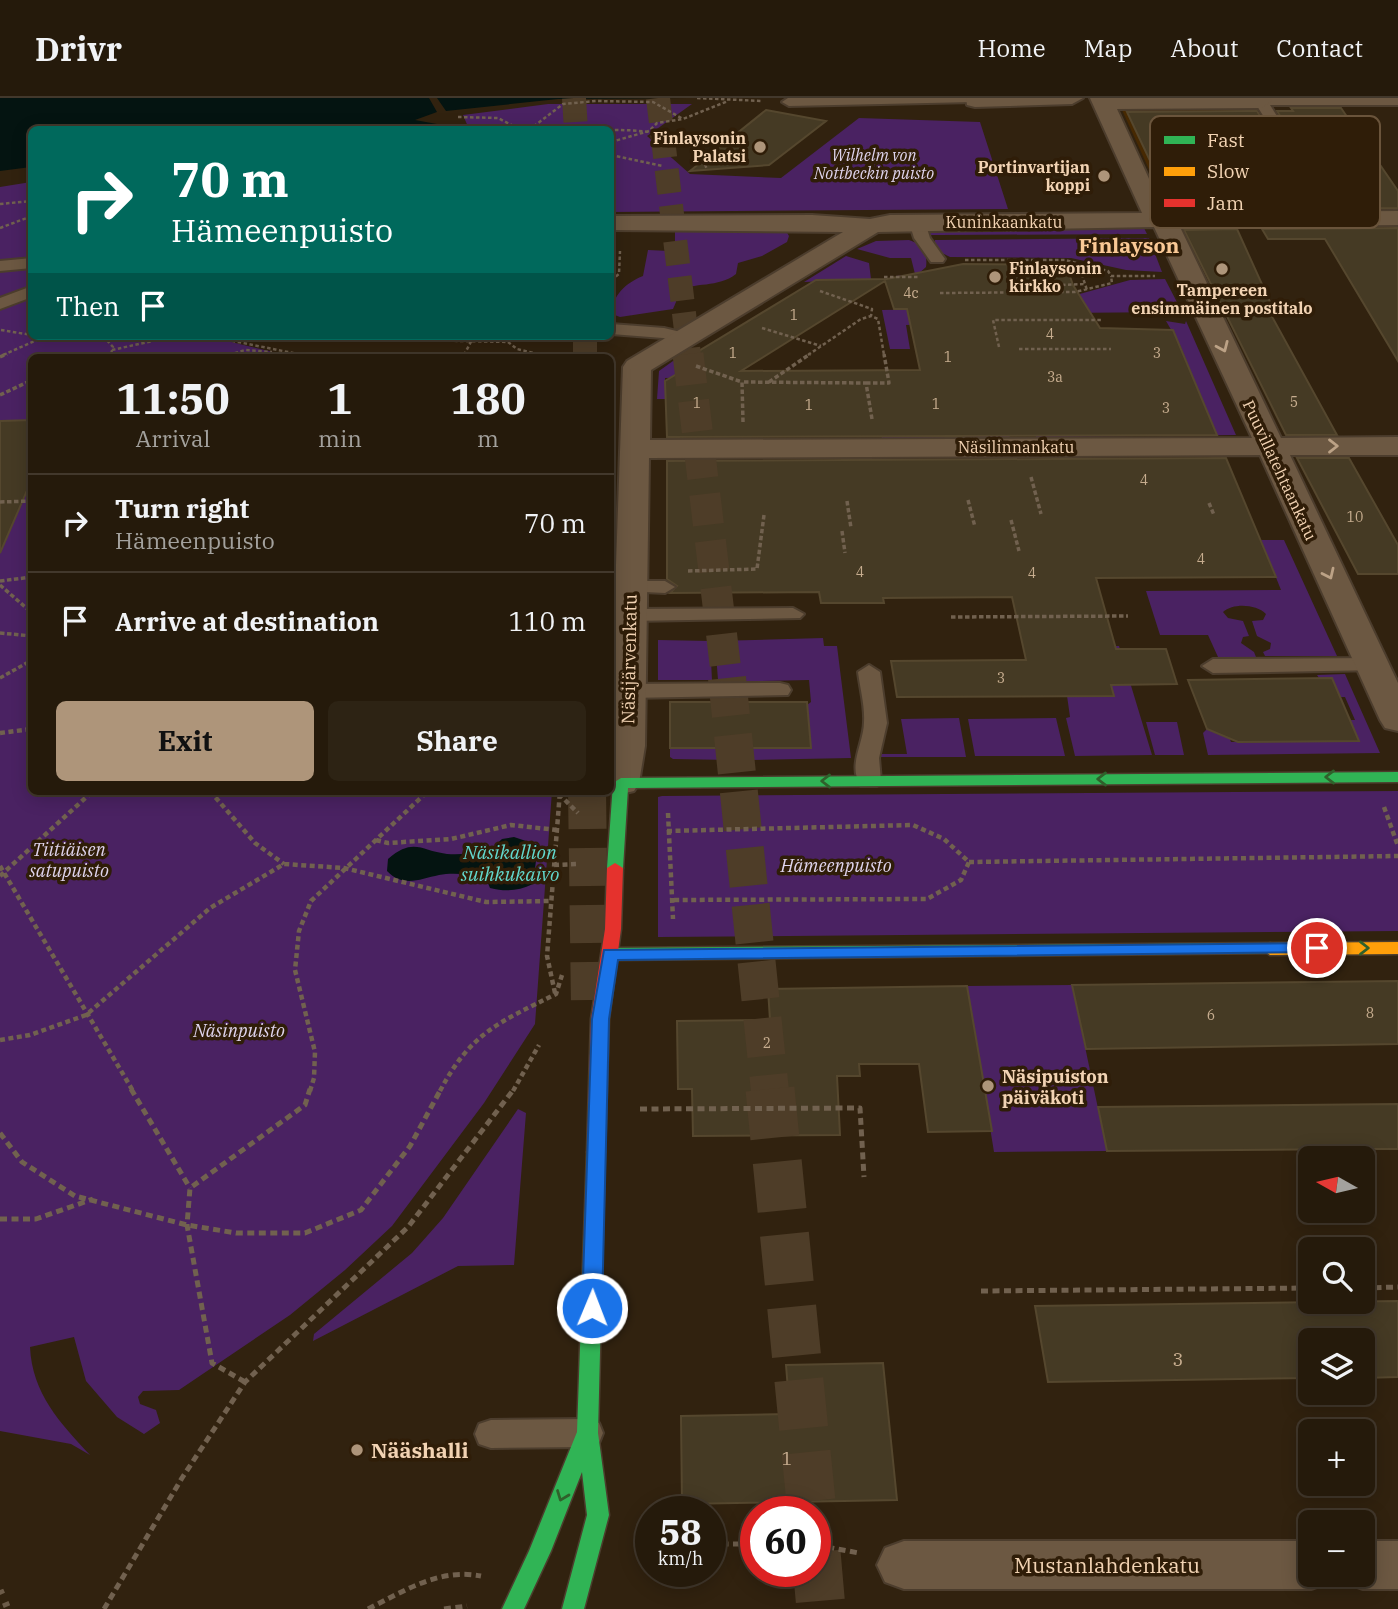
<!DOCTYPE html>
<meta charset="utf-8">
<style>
body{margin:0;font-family:"IBM Plex Serif",serif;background:#2d2314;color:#f1f3f6;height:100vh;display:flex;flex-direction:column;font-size:26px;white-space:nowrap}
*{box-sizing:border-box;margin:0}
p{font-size:23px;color:#a3a19d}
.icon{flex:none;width:38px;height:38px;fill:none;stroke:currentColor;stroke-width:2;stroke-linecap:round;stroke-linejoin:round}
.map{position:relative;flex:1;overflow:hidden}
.side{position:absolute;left:28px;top:256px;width:586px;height:441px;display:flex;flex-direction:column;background:#251a0b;border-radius:10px;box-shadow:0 4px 18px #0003,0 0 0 2px #42382c}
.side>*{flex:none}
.guide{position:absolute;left:28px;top:28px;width:586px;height:214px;border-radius:10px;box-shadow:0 4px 18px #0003,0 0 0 2px #42382c;background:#00695c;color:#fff;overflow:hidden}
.needle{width:46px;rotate:278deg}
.fabs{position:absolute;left:1298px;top:1048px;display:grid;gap:14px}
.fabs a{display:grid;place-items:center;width:77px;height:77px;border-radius:10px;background:#251a0b;box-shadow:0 4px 18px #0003,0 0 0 2px #42382c;font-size:35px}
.speed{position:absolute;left:635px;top:1398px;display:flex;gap:14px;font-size:35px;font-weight:700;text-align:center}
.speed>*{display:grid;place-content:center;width:91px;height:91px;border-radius:50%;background:#251a0b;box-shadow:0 4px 18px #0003,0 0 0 2px #42382c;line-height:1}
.speed small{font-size:18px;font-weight:400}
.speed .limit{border:10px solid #d22;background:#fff;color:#111}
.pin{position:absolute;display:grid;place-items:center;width:60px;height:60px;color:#fff;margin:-30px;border:4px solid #fff;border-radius:50%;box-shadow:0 2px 7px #0007}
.me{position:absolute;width:77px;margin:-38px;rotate:1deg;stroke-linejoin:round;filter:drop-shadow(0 0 5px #0008)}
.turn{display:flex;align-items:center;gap:24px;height:147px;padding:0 28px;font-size:32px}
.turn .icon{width:91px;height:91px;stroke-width:2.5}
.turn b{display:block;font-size:49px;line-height:60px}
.then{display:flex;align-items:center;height:66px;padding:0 28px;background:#0003;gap:14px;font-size:26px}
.eta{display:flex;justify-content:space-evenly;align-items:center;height:119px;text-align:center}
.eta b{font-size:42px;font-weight:800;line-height:49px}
.button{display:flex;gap:14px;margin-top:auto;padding:14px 28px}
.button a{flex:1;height:80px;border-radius:10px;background:#ae957a;color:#111;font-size:28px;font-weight:800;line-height:80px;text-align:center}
.button a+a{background:#2d2314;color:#f1f3f6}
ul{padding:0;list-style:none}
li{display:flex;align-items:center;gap:21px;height:98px;padding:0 28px;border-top:2px solid #42382c}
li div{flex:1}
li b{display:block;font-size:26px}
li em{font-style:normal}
header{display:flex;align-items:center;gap:42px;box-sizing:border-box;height:98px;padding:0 35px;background:#251a0b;border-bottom:2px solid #42382c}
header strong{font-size:33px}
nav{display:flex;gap:38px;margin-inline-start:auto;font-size:24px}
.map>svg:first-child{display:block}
.built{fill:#472902}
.green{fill:#4a2262}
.water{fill:#041411}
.building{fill:#453a24;stroke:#55472e;stroke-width:2;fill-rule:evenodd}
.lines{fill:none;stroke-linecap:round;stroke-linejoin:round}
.highway-tunnel-far3{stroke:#4e3d28;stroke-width:24;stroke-dasharray:24 12;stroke-linecap:butt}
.highway-tunnel-far2{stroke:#4e3d28;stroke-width:31;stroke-dasharray:31 16;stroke-linecap:butt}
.highway-tunnel-far1{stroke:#4e3d28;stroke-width:38;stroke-dasharray:38 19;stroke-linecap:butt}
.highway-tunnel{stroke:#4e3d28;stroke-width:49;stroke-dasharray:49 24;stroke-linecap:butt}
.lane-casing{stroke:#4c3d2d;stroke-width:4}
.street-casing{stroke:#4c3d2d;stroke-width:4}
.fast-casing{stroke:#4c3d2d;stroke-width:3}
.slow-casing{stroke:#4c3d2d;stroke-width:3}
.jam-casing{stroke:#4c3d2d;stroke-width:3}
.path-far3{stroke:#71614f;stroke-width:2.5;stroke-dasharray:3.5 2.5;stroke-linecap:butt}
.path-far2{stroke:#71614f;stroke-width:3.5;stroke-dasharray:4.5 2.5;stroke-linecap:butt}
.path-far1{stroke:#71614f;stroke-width:4.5;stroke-dasharray:5 3.5;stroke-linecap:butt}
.path{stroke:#71614f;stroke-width:5;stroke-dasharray:7 4.5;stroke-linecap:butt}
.lane{fill:#6c5842;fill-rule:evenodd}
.street{fill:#6c5842;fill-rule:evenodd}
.fast{fill:#30b455;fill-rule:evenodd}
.slow{fill:#ff9f0a;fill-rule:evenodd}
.jam{fill:#e5322d;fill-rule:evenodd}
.rail{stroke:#6c5b48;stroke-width:7;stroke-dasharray:4.5 9;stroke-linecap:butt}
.oneway{stroke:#bca286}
.oneway2{stroke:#2f612b}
.route{fill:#1a73e8;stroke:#114b97;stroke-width:2}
.poi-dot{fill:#ae957a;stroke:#2f1d08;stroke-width:2.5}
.labels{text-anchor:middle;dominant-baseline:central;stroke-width:7;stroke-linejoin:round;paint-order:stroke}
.number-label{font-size:14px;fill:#c7ad8f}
.far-poi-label{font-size:16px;font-weight:bold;fill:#f2d3b3;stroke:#2f1d08;text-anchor:end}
.far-park-label{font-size:16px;font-style:italic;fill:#dfd4ed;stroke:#2f1d08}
.far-street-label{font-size:16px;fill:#f2d3b3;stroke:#2f1d08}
.street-label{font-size:18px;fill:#f2d3b3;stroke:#2f1d08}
.park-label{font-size:18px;font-style:italic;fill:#dfd4ed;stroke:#2f1d08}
.poi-label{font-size:18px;font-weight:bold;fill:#f2d3b3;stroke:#2f1d08;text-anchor:start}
.near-number-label{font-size:18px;fill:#c7ad8f}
.water-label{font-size:19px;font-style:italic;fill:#62d8cd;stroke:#2f1d08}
.far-district-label{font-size:21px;font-weight:bold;fill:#fac996;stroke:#2f1d08}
.near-poi-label{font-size:21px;font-weight:bold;fill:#f2d3b3;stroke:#2f1d08;text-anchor:start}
.near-street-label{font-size:21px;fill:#f2d3b3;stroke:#2f1d08}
.key{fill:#2f1d08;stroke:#6a543b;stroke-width:2}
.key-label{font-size:19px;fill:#f2d3b3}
</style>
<header>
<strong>Drivr</strong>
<nav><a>Home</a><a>Map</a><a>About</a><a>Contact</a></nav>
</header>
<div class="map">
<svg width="1398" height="1511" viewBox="0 0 1398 1511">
<rect width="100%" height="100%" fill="#31220f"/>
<path class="built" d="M1253,11L1312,111H1167L1122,12Z"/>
<path class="green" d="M548,6H692L647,38L690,76L781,80L859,20L980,24L1008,111L611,114V32L469,31L463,17Z
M31,84L32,238H221L219,241L294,259H32V693H552L535,926L484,1005L392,1128L345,1172L290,1217L179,1292L143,1293L138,1299L140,1306L156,1312L160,1325L144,1336L117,1319L86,1283L74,1239L30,1249C32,1295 60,1325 90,1357L71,1346L0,1333V89Z
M926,130H1144L1147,136L939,137H927Z
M683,131L786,133L789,138L787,144L762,158L738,165L736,176C718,190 695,184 675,193L676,204L673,211L620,219L612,216C612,197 626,185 643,178L648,152L669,153L675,144V133Z
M1149,140L1162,174L1126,172L1071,160L950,159L938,153L934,146L935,142Z
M909,142C922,146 928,156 926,169L916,178H896L915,176L911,160H890L857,151L876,143Z
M846,158L869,165L871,181L804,184Z
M1165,181L1182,214L1057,215L998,295L1010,340L882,341L874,290L979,331L941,226L906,227L910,251H890L882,212L939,211L1076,197L1130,182Z
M1166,223L1185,226L1186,223L1236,337L1036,339L1030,318L1214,331L1180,247Z
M673,263L711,276V279L665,280V301H657L659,273Z
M1261,442H1284L1337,558H1265L1263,554L1270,551L1271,545L1257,538L1252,523L1263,522L1266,516C1256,506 1233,505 1223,514L1228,520L1243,523L1249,538L1243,539L1241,545L1254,554L1256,559H1218L1208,537H1160L1146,493L1281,492Z
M823,540L824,548H837L851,660L752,662L751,650L811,604L809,582L722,584L718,582L715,543Z
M658,542L710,543L712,582H658Z
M1060,548H1119L1152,657L1075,658L1066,620L1070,619Z
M1345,576L1380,655L1208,657L1203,635L1207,631L1228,636L1231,644L1359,643L1350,622H1355L1345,599H1340L1332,580H1319L1317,577Z
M959,620L966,659H881V656H907L901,621Z
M1056,620L1065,658H975L968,621Z
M1146,624H1177L1184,657H1155Z
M670,650H730L731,662L673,661L670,659Z
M1398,693V833L658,839V699L662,698Z
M1072,887L1107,1053L994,1054L967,888Z
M518,1011L526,1015L514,1167L458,1168L313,1243L314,1236L412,1155L443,1120Z"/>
<path class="water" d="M0,0H429L437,14L415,22L464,31L32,32L31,69L0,73Z
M437,0H687L558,1L446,13Z
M514,739L538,747L533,786C518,793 506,794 490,790L485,778C471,777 453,774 439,777C420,781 403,790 387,773L388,761C414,739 421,753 447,756C460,757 474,755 487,755L502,741Z"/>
<path class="building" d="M1291,10H1341L1398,93V110L1328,111L1306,77L1312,70L1277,13H1293Z
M766,12L826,23L769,67L690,73Z
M1245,13H1257L1292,68L1285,76L1307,111L1252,112L1227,67H1152L1127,14Z
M1398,130V263L1325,141H1268L1262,131Z
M1237,131L1275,215H1270L1337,337H1286L1184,132Z
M963,166L1066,167L1073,187L1100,230L1173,232L1217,337L667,339L665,283L700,262L689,259L816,182L887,181ZM885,183L894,211H907L920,272L741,273Z
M32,322V381L0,455V323Z
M1226,360L1276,479L1096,480L1116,551H1166L1177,586L1111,587L1114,598L897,599L891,563L1026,562L1012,499L883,500L884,505H821L819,494L670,495L677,488L667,481V363Z
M1297,360H1349L1398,447V476H1358Z
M1332,580L1359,643L1238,644L1207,631L1188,582Z
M670,604H807L811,650H670Z
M1398,883V946L1086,951L1072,887Z
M967,888L992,1033L928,1034L919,966H859L860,978H837L840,1037L693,1038L692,991H678L677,923L770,922L768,891Z
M1398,1006V1051H1353L1107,1053L1098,1009Z
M1398,1203V1279L1363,1280V1242H1311V1280L1048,1284L1035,1208Z
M883,1265L897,1402L682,1406L681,1318L790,1316L786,1267Z"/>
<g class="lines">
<path class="highway-tunnel-far3" d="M574,0L576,32
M658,0L689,257
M585,238V257"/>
<path class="highway-tunnel-far2" d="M585,256V259
M688,256L727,582"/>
<path class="highway-tunnel-far1" d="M727,580L770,993
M587,693L590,908"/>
<path class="highway-tunnel" d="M770,991L812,1414
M816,1454L821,1511"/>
<g class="lane-casing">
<path id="lane" d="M981,0L974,4L789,8L782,4L788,0Z
M1256,0H1398V7H1270L1310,71L1303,77L1331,120L1328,123H1318L1287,75L1295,69L1254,3Z
M917,119L925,124L930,140L945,161L943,164H931L914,140L909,124Z
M32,160V170L0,173V163Z
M32,188V199L0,211V200Z
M611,226L664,230L689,236L692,240L683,245L663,240L611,236Z
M631,483H665L675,489L665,495L624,493L621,489Z
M793,510L804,516L800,520L630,523L619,517L630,511Z
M1372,560L1383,567L1380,572L1213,575L1202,568L1213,561Z
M869,567L880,574L887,625L879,660L881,683L877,688H861C847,668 864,645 864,624C865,608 860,590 858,574Z
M780,585L788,587L791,592L788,597L628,600L617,593L628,586Z
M587,1321L599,1325L603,1335L599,1345L587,1349L491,1350L479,1346L475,1336L479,1326L491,1322Z"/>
</g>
<g class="street-casing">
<path id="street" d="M966,0H1083L1072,6L975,9L967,7Z
M1090,0H1270L1272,3L1261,10L1117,11L1161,107L1168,115L1398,113V127L1180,129L1281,340L1398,339V357H1290L1398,585V633L1385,630L1380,622L1260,357L649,360L645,648L639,685L634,693L621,696L608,693L623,269L627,263L843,134L611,132V118L812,117L870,121L890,117L1142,115ZM1154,129L1252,340L650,342L651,272L878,134Z
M904,1443H1311V1477H1334L1330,1484L1311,1491H904L885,1484L877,1467L885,1450Z
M1363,1443H1398V1491H1363L1344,1484L1340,1477H1363Z"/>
</g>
<g class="fast-casing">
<path id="fast" d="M1398,674V684L628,690L623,770L615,775L607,770L613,685L621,680Z
M1270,845L1276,847L1278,851L1276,855L610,862L602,856L610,850Z
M596,1047L603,1049L605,1054L598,1335L609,1417L584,1511H562L587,1417L582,1374L551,1453L524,1511H502L529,1453L577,1334L587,1054L589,1049Z"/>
</g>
<g class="slow-casing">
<path id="slow" d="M1398,844V856L1270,857L1262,851L1270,845Z"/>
</g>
<g class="jam-casing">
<path id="jam" d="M615,765L623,770L621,831L609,921L605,1054L603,1059L596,1061L589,1059L587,1054L591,921L605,831L607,770Z"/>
</g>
<path class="path-far3" d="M697,0L762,3
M458,19L498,20L521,32
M529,32L563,6L596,3L653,4L683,21
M603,32C639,32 695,31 707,72
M611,44L649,33L657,25L683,21L728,3
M611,57L663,68
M0,106L32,103
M0,130L32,118
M965,162H1065L1108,173L1111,178H1155
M1078,165L1087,192
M1056,171H1080
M884,179H919
M611,182L619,176L620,153
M1062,187L1085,186
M820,193L872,211L871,218
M940,195L1075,194L1112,185L1111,178
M762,230L821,248
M1,232L32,237
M103,238L113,249L111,256L106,257
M223,238V241L303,257
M418,242L508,244L517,251L542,257
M999,249L993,222H1101
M1019,251H1111
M112,252L175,238
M3,257L46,238
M229,257L245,252L272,254
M464,257L474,238
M808,257L861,221L871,218L878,221L884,257"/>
<path class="path-far2" d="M295,256L311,259
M535,256L548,259
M0,259L7,256
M100,259L111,256
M225,259L234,256
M463,259L465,256
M696,268L742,284
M769,284L810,256
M866,285H889L884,256
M0,297L32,282
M743,324L742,284L866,285L872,321
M1031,379L1041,416
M968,402L975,429
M847,403L851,430
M0,404L32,403
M1209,405L1214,417
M1011,422L1019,453
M842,433L845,455
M688,473L757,471L764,417
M0,483L32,479
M0,487L32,515
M951,519L1128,518
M0,535L32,538
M0,580L32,562"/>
<path class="path-far1" d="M0,635L32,631
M210,693L255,745L284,766
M559,696L578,715
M1384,709L1398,748
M668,715L673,821
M667,733L913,727L944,741L969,764L961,782L927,801L670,802
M376,742L388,745L451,741L511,727L557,732
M969,764L1398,758
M554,767L578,766
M0,768L133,993
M0,778L93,693
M555,895L547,858L560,693
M0,942L30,937L86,917L210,810L284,766L344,770L486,804L551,803
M310,993L314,980L315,954L295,872L299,833L311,803L428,693
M440,993C471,934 500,924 556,896L562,877
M513,993L539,947"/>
<path class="path" d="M131,991L190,1090
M640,1011L860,1010L864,1079
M0,1035L22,1064L75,1098L187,1127L236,1135H305L361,1112L410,1048L441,991
M0,1121H36L93,1101
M1363,1190L1398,1189
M981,1193L1311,1190
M245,1284L212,1265L187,1127L190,1090L305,1007L310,991
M638,1446H651
M710,1446H756
M816,1447L859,1455
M104,1511L182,1380L245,1284L408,1129L514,991
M368,1511C404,1493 439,1470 481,1478
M444,1511L467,1508"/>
<use href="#lane" class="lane"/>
<use href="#street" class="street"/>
<use href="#fast" class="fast"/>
<use href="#slow" class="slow"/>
<use href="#jam" class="jam"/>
<path class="rail" d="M0,1492L8,1511"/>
</g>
<defs><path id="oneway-chevron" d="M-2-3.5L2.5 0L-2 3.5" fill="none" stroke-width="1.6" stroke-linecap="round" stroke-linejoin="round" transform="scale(1.75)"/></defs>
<g class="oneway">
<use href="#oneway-chevron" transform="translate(1223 249) rotate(66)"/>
<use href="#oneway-chevron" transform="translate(1333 348)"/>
<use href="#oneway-chevron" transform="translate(1329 476) rotate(65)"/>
</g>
<g class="oneway2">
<use href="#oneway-chevron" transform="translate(1330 679) rotate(180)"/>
<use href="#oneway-chevron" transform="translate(1102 681) rotate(180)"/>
<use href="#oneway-chevron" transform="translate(826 683) rotate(180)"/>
<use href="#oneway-chevron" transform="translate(1364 850)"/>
<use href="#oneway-chevron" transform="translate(562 1398) rotate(111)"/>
</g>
<path class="route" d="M1317,845L1325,850L1322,854L618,862L609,921L602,1210L599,1215H585L582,1210L592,921L604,852Z"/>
<g class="poi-dot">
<circle cx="760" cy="49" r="7"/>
<circle cx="1104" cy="78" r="7"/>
<circle cx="1222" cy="171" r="7"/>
<circle cx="995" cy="179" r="7"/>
<circle cx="988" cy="988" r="7"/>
<circle cx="357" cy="1352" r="7"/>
</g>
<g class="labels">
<g class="number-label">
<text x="911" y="195">4c</text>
<text x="794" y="217">1</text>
<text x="1050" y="236">4</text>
<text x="733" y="255">1</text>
<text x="1157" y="255">3</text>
<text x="948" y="259">1</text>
<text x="1055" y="279">3a</text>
<text x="1294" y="304">5</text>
<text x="697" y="305">1</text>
<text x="936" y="306">1</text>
<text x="809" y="307">1</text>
<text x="1166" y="310">3</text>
<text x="1144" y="382">4</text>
<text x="1355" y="419">10</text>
<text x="1201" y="461">4</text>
<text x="860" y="474">4</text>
<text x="1032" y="475">4</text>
<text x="1001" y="580">3</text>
<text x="1370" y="915">8</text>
<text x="1211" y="917">6</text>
<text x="767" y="945">2</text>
</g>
<g class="far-poi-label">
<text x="746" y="40">Finlaysonin<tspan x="746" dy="18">Palatsi</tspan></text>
<text x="1090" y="69">Portinvartijan<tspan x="1090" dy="18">koppi</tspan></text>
<text x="1009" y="170" text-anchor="start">Finlaysonin<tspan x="1009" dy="18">kirkko</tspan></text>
<text x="1222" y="192" text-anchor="middle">Tampereen<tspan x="1222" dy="18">ensimmäinen postitalo</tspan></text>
</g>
<g class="far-park-label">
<text x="874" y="57">Wilhelm von<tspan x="874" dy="18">Nottbeckin puisto</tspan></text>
</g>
<g class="far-street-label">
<text x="1004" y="124">Kuninkaankatu</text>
<text x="1016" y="349">Näsilinnankatu</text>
<text transform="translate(1280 372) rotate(65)">Puuvillatehtaankatu</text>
</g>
<g class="street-label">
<text transform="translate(629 561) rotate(-89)">Näsijärvenkatu</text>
</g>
<g class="park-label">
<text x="69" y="751">Tiitiäisen<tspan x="69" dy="21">satupuisto</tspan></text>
<text x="836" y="767">Hämeenpuisto</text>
<text x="239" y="932">Näsinpuisto</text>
</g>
<g class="poi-label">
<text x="1002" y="978">Näsipuiston<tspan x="1002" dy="21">päiväkoti</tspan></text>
</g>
<g class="near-number-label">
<text x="1178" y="1261">3</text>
<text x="787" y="1360">1</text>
</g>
<g class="water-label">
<text x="510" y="754">Näsikallion<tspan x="510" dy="22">suihkukaivo</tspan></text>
</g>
<g class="far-district-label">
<text x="1129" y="147">Finlayson</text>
</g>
<g class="near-poi-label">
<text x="371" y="1352">Nääshalli</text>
</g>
<g class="near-street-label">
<text x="1107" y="1467">Mustanlahdenkatu</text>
</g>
</g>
<rect x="1150" y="18" width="230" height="112" rx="10" class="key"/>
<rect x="1164" y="38" width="31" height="8" fill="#30b455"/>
<rect x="1164" y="69" width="31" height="9" fill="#ff9f0a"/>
<rect x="1164" y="101" width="31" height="8" fill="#e5322d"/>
<g class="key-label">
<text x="1207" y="49">Fast</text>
<text x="1207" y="80">Slow</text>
<text x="1207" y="112">Jam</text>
</g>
</svg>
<div class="fabs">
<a><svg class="needle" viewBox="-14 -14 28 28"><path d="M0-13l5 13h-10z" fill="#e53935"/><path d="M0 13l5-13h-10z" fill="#a3a19d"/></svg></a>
<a><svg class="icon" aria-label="search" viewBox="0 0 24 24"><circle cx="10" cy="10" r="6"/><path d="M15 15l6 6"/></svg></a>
<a><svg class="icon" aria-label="layers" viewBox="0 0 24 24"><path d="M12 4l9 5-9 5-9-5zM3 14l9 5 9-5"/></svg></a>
<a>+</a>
<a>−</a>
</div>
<div class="speed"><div>58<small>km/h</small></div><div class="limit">60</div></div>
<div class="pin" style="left:1317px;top:850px;background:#d93025"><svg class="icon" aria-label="arrive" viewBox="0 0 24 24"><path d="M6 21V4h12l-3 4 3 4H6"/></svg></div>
<svg class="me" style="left:592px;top:1210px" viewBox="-20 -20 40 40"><circle r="17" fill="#1a73e8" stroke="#fff" stroke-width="3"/><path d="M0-11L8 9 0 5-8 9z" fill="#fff"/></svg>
<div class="guide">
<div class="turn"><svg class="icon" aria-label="right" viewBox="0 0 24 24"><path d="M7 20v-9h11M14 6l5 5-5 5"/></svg><div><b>70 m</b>Hämeenpuisto</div></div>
<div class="then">Then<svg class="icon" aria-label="arrive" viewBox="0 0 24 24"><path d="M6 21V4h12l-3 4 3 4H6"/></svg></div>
</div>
<section class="side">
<div class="eta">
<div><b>11:50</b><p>Arrival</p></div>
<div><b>1</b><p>min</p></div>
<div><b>180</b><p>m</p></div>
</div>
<ul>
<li><svg class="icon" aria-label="right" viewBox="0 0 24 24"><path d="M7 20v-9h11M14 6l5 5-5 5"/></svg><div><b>Turn right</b><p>Hämeenpuisto</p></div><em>70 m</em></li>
<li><svg class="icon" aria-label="arrive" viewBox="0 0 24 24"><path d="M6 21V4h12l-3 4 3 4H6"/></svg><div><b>Arrive at destination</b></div><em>110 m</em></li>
</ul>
<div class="button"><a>Exit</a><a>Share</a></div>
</section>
</div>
